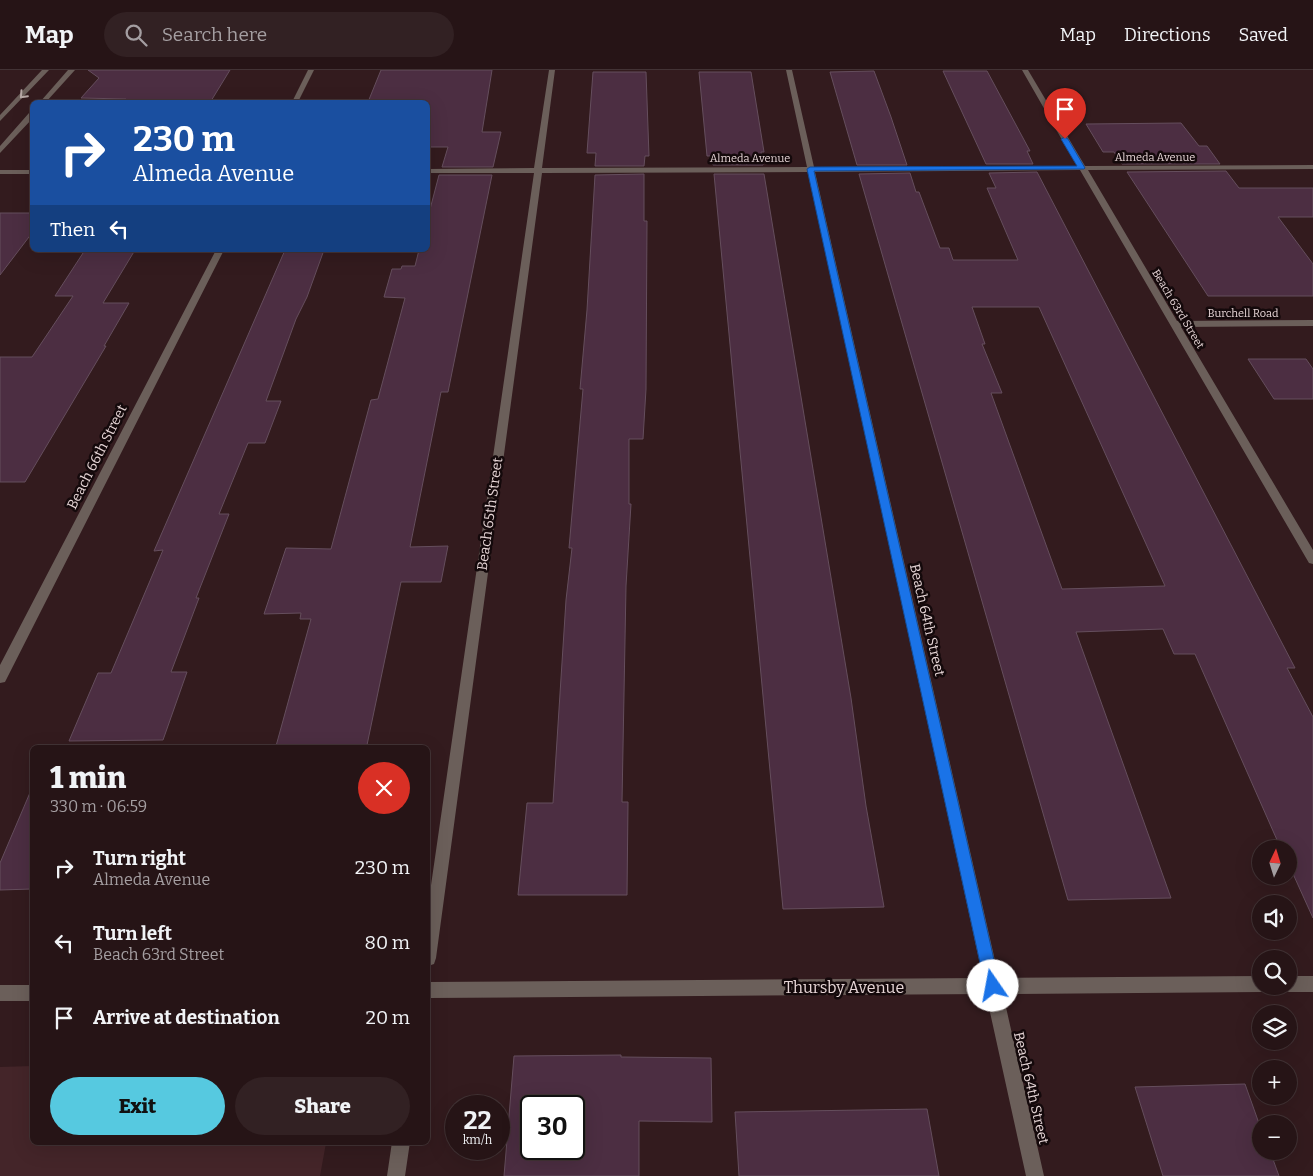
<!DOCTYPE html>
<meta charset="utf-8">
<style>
body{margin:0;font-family:Bitter,serif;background:#322123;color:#f1f3f6;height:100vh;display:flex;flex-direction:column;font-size:19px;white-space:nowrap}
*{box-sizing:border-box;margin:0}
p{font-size:16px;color:#a49ea1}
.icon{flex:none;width:28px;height:28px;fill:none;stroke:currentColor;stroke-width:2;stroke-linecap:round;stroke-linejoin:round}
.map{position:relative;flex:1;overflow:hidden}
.drawer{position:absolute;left:30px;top:675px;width:400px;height:400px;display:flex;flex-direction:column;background:#261416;border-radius:8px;box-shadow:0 5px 20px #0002,0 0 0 1px #423335}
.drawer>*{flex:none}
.top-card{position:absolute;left:30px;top:30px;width:400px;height:152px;border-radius:8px;box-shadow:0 5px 20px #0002,0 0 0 1px #423335;background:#1a4fa0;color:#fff;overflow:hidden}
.needle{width:32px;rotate:4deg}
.buttons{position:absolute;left:1252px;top:770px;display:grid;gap:10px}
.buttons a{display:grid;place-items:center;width:45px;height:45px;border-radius:50%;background:#261416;box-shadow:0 5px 20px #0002,0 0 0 1px #423335;font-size:25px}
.speed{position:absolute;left:445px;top:1025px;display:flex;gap:10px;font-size:25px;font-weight:700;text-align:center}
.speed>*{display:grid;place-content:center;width:65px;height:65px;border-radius:50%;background:#261416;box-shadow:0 5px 20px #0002,0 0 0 1px #423335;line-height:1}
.speed small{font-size:12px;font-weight:400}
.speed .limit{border:2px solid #111;border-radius:8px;background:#fff;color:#111}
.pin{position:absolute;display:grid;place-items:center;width:42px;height:42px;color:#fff;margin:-51px -21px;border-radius:50% 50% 50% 0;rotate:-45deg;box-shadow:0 0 5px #0007}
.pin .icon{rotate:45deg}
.me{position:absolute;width:55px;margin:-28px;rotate:348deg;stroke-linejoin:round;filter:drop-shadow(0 0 4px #0008)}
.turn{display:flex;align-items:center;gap:18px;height:105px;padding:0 20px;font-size:22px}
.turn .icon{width:65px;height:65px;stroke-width:2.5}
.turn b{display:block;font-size:35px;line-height:42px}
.then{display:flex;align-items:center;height:48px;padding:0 20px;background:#0003;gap:10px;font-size:19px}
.round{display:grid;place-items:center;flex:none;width:52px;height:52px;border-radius:26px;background:#322123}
.head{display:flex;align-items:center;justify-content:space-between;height:85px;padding:0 20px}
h1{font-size:30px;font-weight:800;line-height:38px}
.action{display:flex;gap:10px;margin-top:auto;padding:10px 20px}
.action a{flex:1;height:58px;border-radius:30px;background:#56c9e0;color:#111;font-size:20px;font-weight:800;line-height:58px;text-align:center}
.action a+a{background:#322123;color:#f1f3f6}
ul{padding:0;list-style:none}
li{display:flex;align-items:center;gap:15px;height:75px;padding:0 20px}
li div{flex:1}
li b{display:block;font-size:19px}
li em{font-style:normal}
header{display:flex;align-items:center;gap:30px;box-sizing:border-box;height:70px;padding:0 25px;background:#261416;border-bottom:1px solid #423335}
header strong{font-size:24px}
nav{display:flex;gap:28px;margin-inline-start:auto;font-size:18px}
.search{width:350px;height:45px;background:#322123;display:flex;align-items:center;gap:12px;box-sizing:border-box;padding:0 18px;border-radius:28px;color:#a49ea1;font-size:19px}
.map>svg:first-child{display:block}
.built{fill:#442529}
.building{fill:#4c2e42;stroke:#654e5d;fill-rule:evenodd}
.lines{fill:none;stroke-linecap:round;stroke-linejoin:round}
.minor{fill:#6b5f5a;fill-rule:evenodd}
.oneway{stroke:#b5a6a4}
.route{fill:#1a73e8;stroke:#114b97}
.labels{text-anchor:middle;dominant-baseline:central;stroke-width:5;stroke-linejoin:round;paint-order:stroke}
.far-street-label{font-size:11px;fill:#e6d5d6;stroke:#14090b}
.street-label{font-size:14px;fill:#e6d5d6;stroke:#14090b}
.near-street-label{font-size:16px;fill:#e6d5d6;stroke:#14090b}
</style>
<header>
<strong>Map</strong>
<div class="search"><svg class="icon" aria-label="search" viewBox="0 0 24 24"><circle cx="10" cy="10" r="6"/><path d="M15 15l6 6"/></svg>Search here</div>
<nav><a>Map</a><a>Directions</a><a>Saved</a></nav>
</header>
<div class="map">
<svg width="1313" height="1106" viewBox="0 0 1313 1106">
<rect width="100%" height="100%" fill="#331b1e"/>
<path class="built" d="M32,996V1072L326,1073L320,1106H0V997Z"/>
<path class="building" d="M88,0H230L211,31H124L126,29L81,28L99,8Z
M381,0H492L482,62H501L493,97H442L448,77H428V32H368Z
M874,1L891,47L907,95H857L830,2Z
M943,1H987L1030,81H1027L1033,94H986Z
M593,2H646L649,86H645L644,96H595L596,83H587Z
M699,2H751L764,82H761L763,95H713L712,86H707Z
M1181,53L1199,76H1207L1220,94H1122L1114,82H1103L1086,54Z
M1226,101L1239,118H1313V147H1278L1313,194V226H1208L1127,102Z
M1037,102L1283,575L1295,598H1287L1313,647V848L1289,795V779H1281L1195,584H1174L1163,559L1076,562L1171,828L1068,830L859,104L910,103L916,122H919L940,178H949L953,190H1018L987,118H996L989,103ZM972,237H1039L1165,516L1062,519L991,323H1002L982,274H985Z
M644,104V151H647L646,319L643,369H629V434H631L626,516L622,732H628L627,825H518L527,733H553L566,530L572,478H569L583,319H580L587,240L595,105Z
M714,104H764L851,628L866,736L884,837L783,839Z
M439,105H492L448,322H441L410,477L448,476L441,512H401L367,675L276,676L311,549H300L301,543L264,544L286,478L331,479L371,330L378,329L405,228L384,227L392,199H401L402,196H415L419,180H428V147Z
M0,143H32V163L0,205Z
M85,180H135L103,233H129L104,276H106L25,412H0V287H32L73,226H55Z
M285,180H324L307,227L296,249L266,331H281L265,373H248L219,444H229L196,528H199L171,602H187L163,670L69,671L98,603H111L163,480L154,481Z
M1248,289H1306L1313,299V329H1274Z
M32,718V819L0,820V793Z
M621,985V987L711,988L712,1052L639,1051V1106H504L514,986ZM531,1036H574V1079H531Z
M1245,1014L1261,1059V1081H1270L1279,1106H1163L1135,1017Z
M927,1039L939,1106H739L735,1042Z"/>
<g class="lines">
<path class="minor" d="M42,0H49L0,51V45Z
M68,0H75L46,32H40Z
M308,0H314L298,32H292Z
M549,0H555L542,98L807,97L786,0H792L814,97L1077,96L1022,0H1028L1085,96L1313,95V99L1088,100L1177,251L1313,250V256L1181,257L1313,480V494L1309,493L1080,100L815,102L999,908L1261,906V916H1268L1267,920L1261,922L1003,924L1044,1106H1026L986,924L428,928V912L983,908L808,102L542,103L436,888L434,894L428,896V836L534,103H428V99L534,98Z
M29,43H32V49L0,83V76Z
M0,100H32V104H0Z
M216,180H224L5,612L0,613V595Z
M1289,906H1313V922H1289L1283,920L1282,916H1289Z
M0,915H32V931H0Z
M392,1072H410L405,1106H387Z"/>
</g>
<defs><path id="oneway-chevron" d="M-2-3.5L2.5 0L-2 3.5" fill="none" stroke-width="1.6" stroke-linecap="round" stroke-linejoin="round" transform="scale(1.25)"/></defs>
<use class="oneway" href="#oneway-chevron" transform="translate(23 25) rotate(133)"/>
<path class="route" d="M1065,67L1068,69L1085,98L1084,99L814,101L1000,916L998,921L993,923L988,921L985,916L807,99L810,97L1077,96L1061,69Z"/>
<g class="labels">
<g class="far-street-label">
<text x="1155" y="87">Almeda Avenue</text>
<text x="750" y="88">Almeda Avenue</text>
<text transform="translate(1178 239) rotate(59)">Beach 63rd Street</text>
<text x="1243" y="243">Burchell Road</text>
</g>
<g class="street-label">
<text transform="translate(97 387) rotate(-63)">Beach 66th Street</text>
<text transform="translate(490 444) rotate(-82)">Beach 65th Street</text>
<text transform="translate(927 550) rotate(77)">Beach 64th Street</text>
<text transform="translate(1031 1018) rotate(77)">Beach 64th Street</text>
</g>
<g class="near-street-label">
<text x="844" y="917">Thursby Avenue</text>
</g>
</g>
</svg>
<div class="buttons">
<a><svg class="needle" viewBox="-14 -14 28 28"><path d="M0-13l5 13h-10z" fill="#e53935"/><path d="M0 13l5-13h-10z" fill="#a49ea1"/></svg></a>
<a><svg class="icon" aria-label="sound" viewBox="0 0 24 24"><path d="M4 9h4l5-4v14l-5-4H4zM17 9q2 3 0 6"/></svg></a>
<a><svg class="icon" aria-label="search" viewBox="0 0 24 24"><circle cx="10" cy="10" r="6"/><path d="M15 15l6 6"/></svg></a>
<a><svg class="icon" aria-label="layers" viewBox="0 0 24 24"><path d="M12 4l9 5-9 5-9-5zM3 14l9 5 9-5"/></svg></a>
<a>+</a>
<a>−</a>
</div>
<div class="speed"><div>22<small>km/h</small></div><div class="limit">30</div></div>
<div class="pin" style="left:1065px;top:69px;background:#d93025"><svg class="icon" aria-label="arrive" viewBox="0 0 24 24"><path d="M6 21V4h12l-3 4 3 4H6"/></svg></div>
<svg class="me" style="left:993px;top:916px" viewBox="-20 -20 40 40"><circle r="19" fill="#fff"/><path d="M0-13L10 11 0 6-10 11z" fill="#1a73e8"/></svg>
<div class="top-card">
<div class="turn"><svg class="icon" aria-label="right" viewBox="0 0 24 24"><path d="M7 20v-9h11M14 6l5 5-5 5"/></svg><div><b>230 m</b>Almeda Avenue</div></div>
<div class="then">Then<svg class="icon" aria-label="left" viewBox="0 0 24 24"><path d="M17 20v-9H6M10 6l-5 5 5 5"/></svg></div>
</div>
<section class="drawer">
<div class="head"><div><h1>1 min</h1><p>330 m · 06:59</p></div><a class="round" style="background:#d93025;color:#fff"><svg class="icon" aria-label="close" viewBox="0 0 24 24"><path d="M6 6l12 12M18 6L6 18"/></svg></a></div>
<ul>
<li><svg class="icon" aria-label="right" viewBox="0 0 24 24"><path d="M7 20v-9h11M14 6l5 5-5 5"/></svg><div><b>Turn right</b><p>Almeda Avenue</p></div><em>230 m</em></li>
<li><svg class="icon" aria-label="left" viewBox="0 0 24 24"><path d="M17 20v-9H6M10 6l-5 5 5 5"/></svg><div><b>Turn left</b><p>Beach 63rd Street</p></div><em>80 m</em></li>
<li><svg class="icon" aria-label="arrive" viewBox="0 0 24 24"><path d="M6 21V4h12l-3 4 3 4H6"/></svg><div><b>Arrive at destination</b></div><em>20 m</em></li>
</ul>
<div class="action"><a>Exit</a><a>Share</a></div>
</section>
</div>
